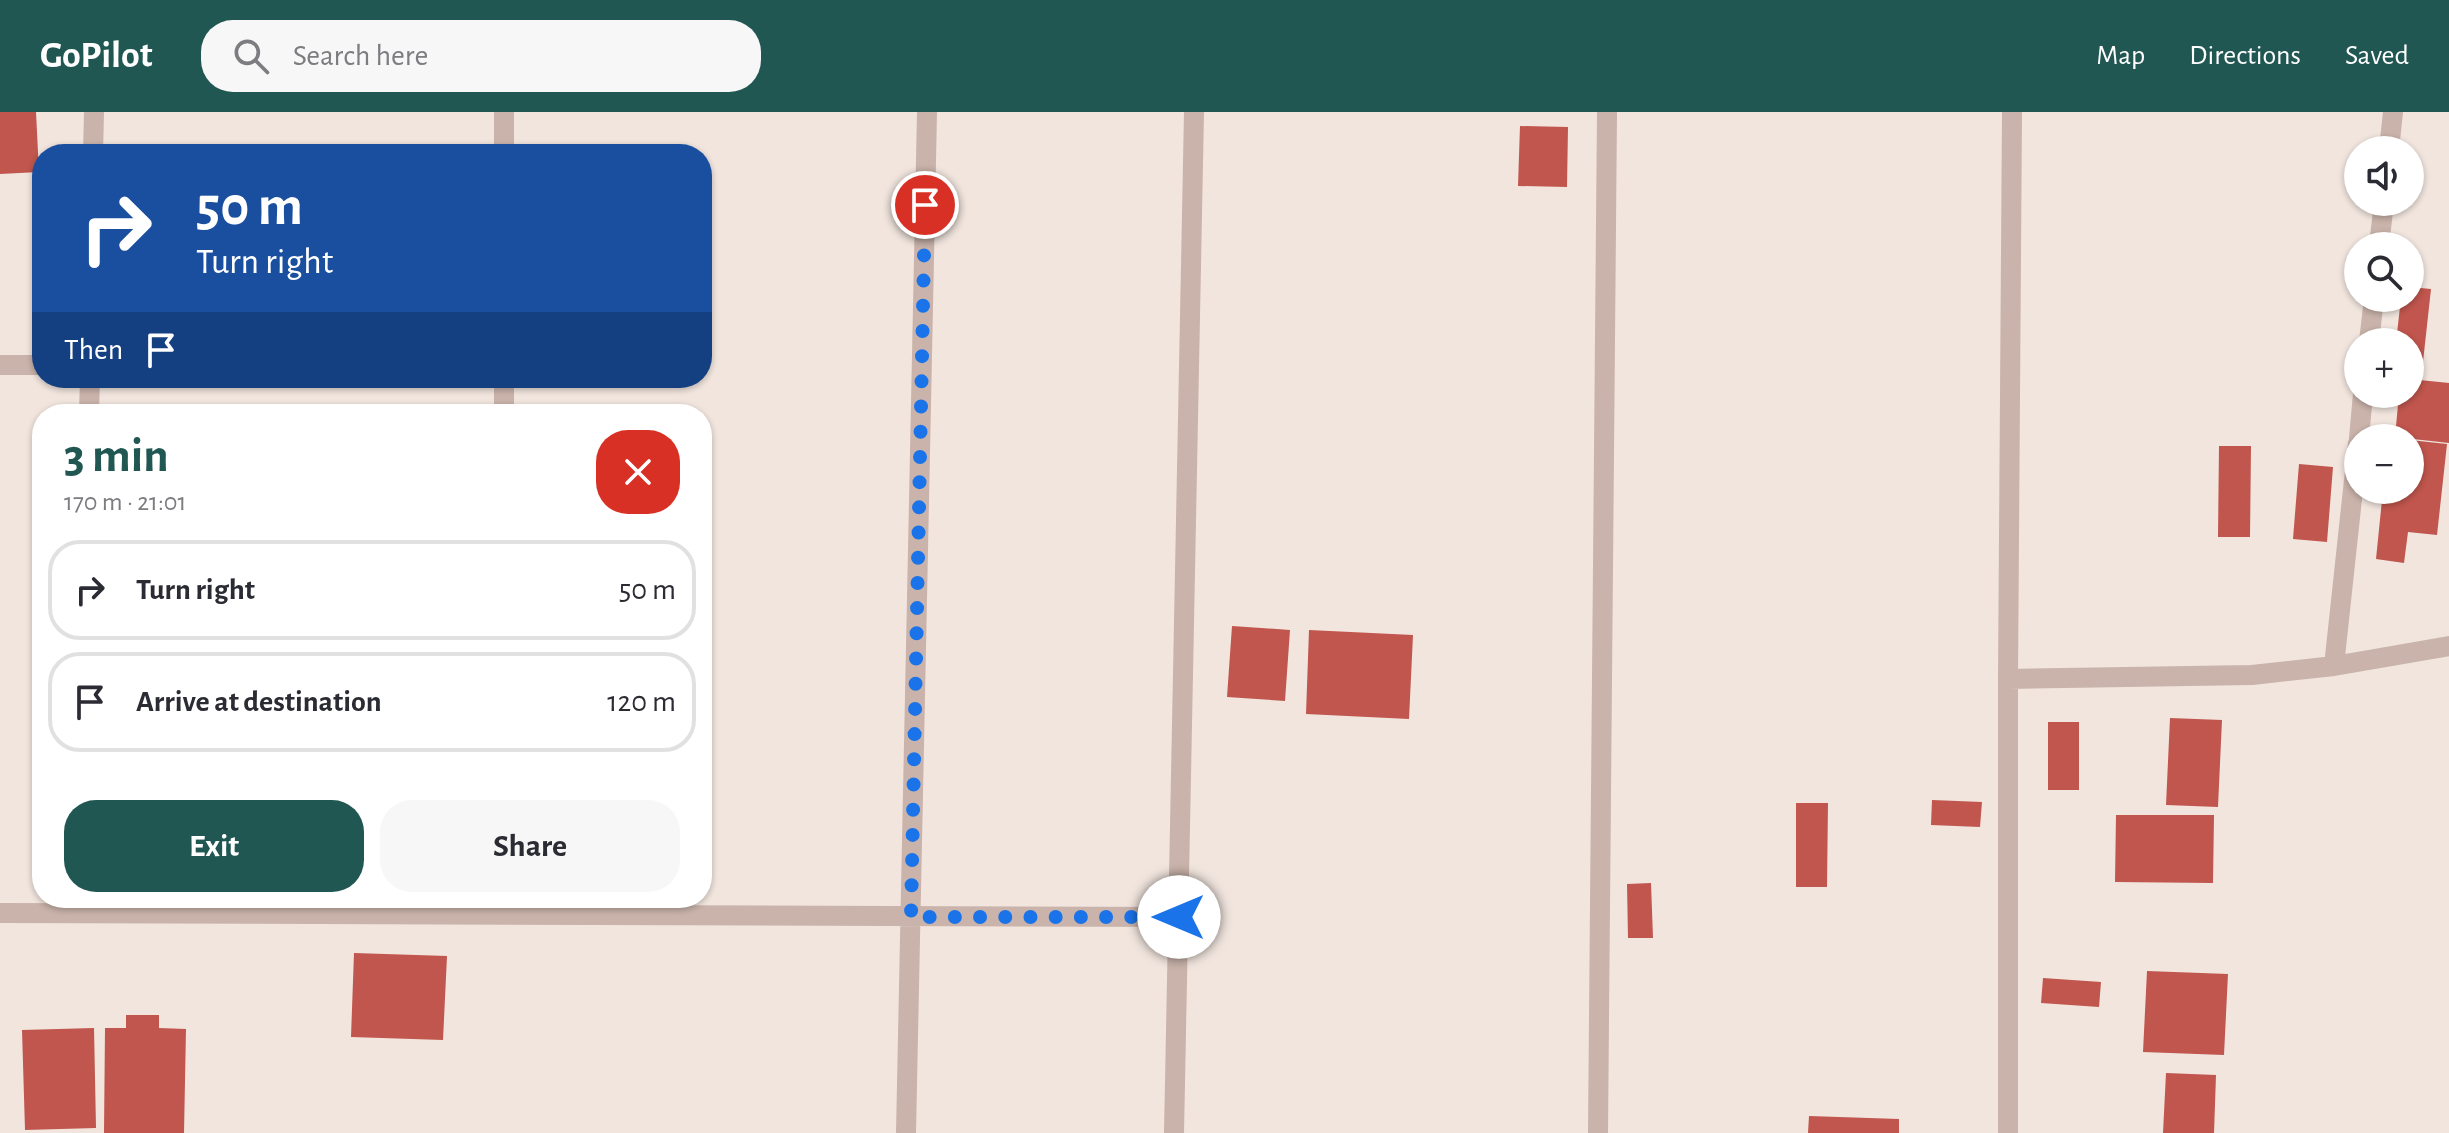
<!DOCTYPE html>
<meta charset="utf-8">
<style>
body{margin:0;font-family:"Alegreya Sans",sans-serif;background:#f7f7f7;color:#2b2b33;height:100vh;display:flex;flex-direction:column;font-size:30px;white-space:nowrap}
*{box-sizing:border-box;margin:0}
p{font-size:26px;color:#7c7c81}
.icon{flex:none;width:44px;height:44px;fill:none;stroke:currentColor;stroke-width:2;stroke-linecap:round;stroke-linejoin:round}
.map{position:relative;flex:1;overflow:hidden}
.side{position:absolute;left:32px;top:292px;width:680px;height:504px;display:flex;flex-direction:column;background:#fff;border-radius:32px;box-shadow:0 2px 6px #0004}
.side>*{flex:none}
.banner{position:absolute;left:32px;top:32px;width:680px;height:244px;border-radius:32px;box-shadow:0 2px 6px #0004;background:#1a4fa0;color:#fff;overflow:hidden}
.controls{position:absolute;left:2344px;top:24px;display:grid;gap:16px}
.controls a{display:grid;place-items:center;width:80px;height:80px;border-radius:50%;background:#fff;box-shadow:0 2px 6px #0004;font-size:40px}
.pin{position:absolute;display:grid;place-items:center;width:68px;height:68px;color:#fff;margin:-34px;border:4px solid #fff;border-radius:50%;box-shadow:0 2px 8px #0007}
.me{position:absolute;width:88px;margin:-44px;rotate:270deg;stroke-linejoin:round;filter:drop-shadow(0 0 6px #0008)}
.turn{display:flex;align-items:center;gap:28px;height:168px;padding:0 32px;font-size:36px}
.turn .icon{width:104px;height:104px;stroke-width:2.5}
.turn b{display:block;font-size:56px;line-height:68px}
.then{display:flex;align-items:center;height:76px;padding:0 32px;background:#0003;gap:16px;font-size:30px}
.round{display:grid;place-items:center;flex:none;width:84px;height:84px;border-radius:32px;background:#f7f7f7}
.summary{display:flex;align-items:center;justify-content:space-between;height:136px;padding:0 32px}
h1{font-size:48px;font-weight:700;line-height:60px;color:#215752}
.primary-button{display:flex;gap:16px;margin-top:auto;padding:16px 32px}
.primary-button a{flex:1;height:92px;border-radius:32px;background:#215752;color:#fff;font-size:32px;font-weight:700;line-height:92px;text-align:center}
.primary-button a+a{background:#f7f7f7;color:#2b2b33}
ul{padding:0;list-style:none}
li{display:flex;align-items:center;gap:24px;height:100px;margin:0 16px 12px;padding:0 16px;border:4px solid #e1e1e2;border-radius:32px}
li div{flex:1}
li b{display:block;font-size:30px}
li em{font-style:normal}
header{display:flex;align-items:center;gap:48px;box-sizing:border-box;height:112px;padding:0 40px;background:#215752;color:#fff}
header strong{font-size:38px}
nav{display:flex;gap:44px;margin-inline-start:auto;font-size:28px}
.search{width:560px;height:72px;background:#f7f7f7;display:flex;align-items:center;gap:20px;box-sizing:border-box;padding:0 28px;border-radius:32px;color:#7c7c81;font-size:30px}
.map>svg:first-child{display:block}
.building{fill:#c0564d}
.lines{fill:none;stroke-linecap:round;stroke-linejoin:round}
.minor{stroke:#c9b3aa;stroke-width:20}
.route{stroke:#1a73e8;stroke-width:14;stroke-dasharray:0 25.2}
</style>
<header>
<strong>GoPilot</strong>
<div class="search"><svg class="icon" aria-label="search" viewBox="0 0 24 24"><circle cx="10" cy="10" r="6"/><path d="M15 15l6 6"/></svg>Search here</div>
<nav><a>Map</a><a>Directions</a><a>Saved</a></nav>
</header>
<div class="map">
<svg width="2449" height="1021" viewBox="0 0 2449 1021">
<rect width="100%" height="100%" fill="#f1e5de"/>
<path class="building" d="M0,0H36L39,60L0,62Z
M1520,14L1568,15L1567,75L1518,74Z
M2410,175L2431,177L2422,259L2410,258V230H2396L2401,186H2410Z
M2410,267L2449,271V331L2395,325L2399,282H2410Z
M2410,328L2447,332L2437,423L2408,420L2404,451L2376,447L2383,378H2410Z
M2219,334H2251L2250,425H2218Z
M2299,352L2333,355L2327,430L2293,427Z
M1232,514L1290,518L1285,589L1227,585Z
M1309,518L1413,523L1409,607L1306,602Z
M2170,606L2222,608L2218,695L2166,693Z
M2048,610H2079V678H2048Z
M1932,688L1982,690L1980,715L1931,713Z
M1796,691H1828L1827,775H1796Z
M2116,703H2214L2213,771L2115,770Z
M1651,771L1653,826H1628L1627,772Z
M354,841L447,844L443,928L351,925Z
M2147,859L2228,862L2224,943L2143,940Z
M2043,866L2101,870L2099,895L2041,891Z
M126,903H159V916L186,917L184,1021H104L105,916H126Z
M94,916L96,1016L25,1018L22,918Z
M2166,961L2216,963L2214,1021H2163Z
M1809,1004L1899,1007V1021H1808Z"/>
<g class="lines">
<path class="minor" d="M2389,38L2393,0
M93,42L94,0
M504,42V0
M2379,134L2384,90
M2369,230L2374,186
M0,253H42
M89,302L90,266
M504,302V266
M2359,326L2363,282
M2334,554L2358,331
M2008,567L2252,563L2334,554L2449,534
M0,801L1179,805
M906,1021L927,0
M1174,1021L1194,0
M1598,1021L1607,0
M2008,1021V567L2012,0"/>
</g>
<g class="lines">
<path class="route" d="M925,93L911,805H1179"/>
</g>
</svg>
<div class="controls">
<a><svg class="icon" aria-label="sound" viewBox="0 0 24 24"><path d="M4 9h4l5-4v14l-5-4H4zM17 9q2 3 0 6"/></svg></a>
<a><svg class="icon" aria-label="search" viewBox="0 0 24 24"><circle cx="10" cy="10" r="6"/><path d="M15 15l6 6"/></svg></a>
<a>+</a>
<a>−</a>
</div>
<div class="pin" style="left:925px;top:93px;background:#d93025"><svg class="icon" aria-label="arrive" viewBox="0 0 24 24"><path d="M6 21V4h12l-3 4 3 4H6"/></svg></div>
<svg class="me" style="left:1179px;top:805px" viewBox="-20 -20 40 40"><circle r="19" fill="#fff"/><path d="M0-13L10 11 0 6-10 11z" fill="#1a73e8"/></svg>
<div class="banner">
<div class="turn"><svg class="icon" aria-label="right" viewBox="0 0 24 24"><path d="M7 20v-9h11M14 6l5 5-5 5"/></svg><div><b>50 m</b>Turn right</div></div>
<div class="then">Then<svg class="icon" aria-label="arrive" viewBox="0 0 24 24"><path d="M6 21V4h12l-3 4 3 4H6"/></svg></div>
</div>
<section class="side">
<div class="summary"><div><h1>3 min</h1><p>170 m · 21:01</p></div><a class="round" style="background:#d93025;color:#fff"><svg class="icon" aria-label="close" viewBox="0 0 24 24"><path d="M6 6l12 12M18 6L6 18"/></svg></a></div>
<ul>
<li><svg class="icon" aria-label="right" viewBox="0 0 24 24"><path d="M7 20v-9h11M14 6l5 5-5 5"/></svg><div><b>Turn right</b></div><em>50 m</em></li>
<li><svg class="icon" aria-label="arrive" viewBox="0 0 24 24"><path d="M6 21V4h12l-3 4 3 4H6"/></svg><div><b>Arrive at destination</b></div><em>120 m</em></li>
</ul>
<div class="primary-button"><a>Exit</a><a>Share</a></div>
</section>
</div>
